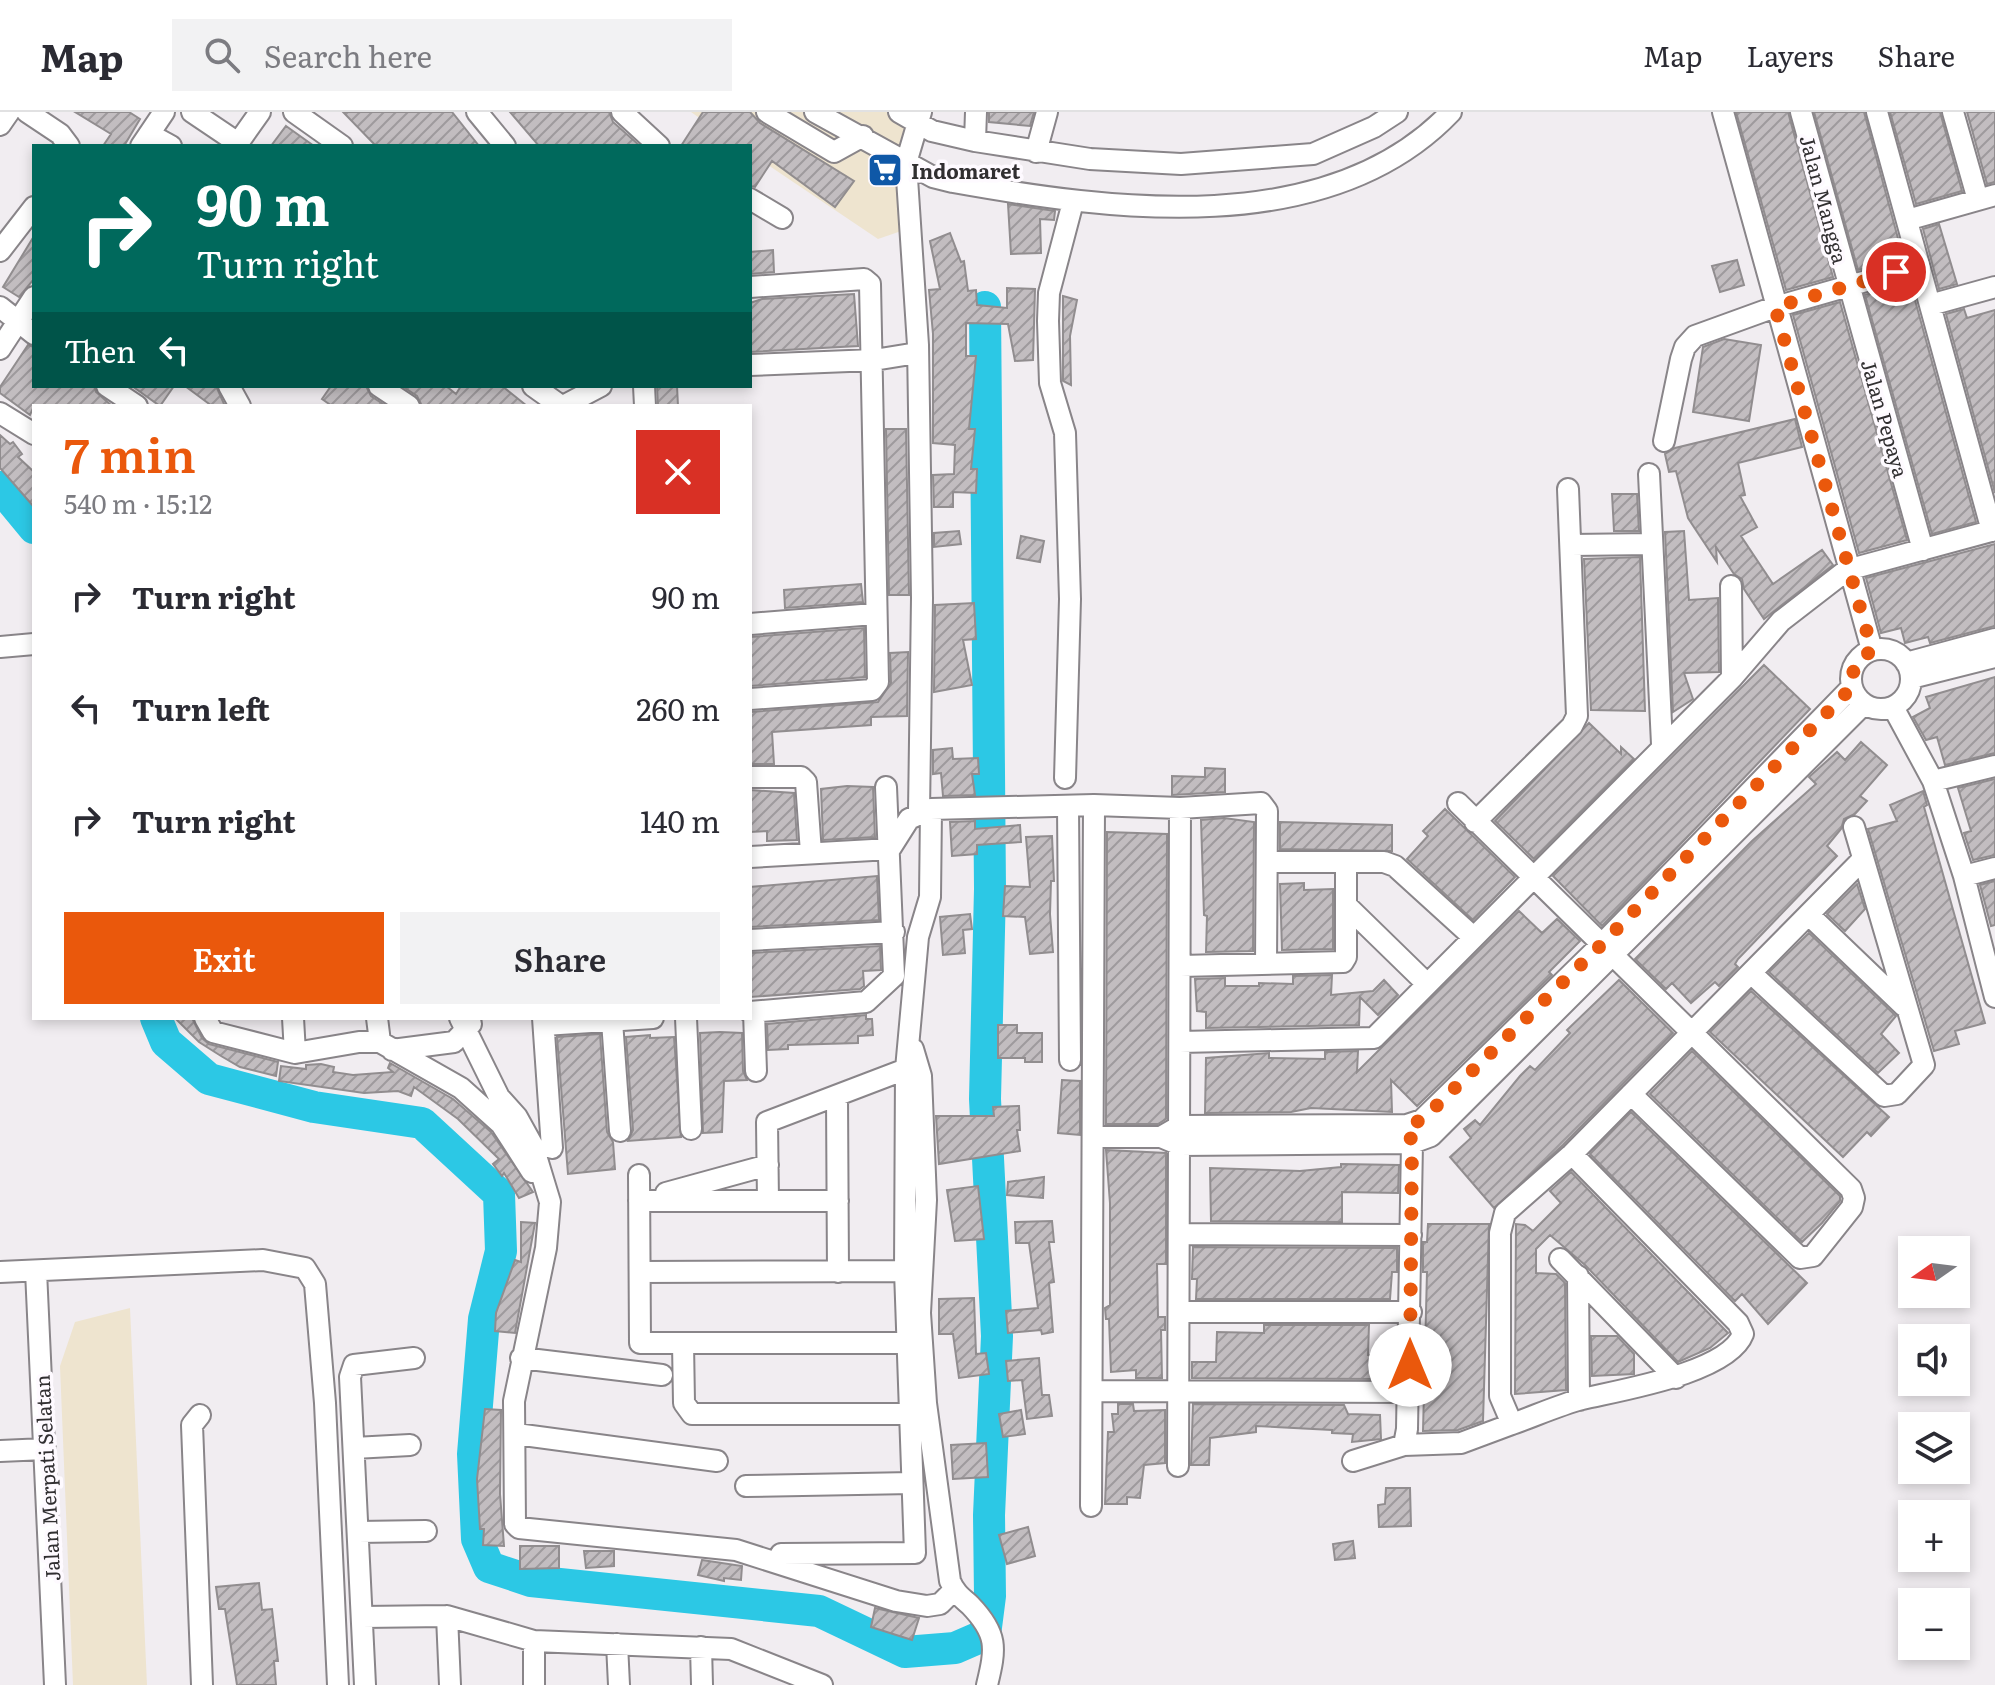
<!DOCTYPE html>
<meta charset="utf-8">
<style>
body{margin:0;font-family:Literata,serif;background:#f2f2f3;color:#2b2b33;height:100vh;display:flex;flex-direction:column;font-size:30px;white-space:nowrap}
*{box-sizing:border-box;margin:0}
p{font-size:26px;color:#7c7c81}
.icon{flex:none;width:44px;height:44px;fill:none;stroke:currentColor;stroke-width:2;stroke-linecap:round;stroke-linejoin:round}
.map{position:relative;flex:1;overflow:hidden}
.drawer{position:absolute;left:32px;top:292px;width:720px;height:616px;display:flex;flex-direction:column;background:#fff;border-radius:0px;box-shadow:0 4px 12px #0003}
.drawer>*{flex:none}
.top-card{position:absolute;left:32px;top:32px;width:720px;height:244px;border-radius:0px;box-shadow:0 4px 12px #0003;background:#00695c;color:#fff;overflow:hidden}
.needle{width:52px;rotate:256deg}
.buttons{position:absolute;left:1898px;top:1124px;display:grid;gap:16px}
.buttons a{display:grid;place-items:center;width:72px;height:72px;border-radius:0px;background:#fff;box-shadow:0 4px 12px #0003;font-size:40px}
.pin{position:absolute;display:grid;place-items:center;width:68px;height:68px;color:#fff;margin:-34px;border:4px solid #fff;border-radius:50%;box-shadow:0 2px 8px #0007}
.me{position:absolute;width:88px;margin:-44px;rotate:0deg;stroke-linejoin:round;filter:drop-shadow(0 0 6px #0008)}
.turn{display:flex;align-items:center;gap:28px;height:168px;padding:0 32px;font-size:36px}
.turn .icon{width:104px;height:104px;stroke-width:2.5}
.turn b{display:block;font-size:56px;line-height:68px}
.then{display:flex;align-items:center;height:76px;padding:0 32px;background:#0003;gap:16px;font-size:30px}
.round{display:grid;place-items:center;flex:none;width:84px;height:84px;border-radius:0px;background:#f2f2f3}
.head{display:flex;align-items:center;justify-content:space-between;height:136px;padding:0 32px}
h1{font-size:48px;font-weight:600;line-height:60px;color:#ea580c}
.cta{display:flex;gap:16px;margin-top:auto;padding:16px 32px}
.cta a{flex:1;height:92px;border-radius:0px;background:#ea580c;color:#fff;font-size:32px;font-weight:600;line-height:92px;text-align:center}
.cta a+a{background:#f2f2f3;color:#2b2b33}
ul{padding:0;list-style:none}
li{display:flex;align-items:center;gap:24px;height:112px;padding:0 32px}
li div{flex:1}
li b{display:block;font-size:30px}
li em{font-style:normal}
header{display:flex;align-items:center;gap:48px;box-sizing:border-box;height:112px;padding:0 40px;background:#fff;border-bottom:2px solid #e1e1e2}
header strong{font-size:38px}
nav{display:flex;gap:44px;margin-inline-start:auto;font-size:28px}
.search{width:560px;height:72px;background:#f2f2f3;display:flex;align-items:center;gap:20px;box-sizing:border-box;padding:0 28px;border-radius:0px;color:#7c7c81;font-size:30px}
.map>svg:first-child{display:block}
.commercial{fill:#eee4cf}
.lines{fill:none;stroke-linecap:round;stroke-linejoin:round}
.river{stroke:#2cc8e5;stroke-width:32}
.building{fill:url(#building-hatch);stroke:#918d8f;stroke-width:2}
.minor-casing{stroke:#898589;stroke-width:24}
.minor{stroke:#fff;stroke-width:20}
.route{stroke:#ea580c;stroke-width:14;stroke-dasharray:0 25.2}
.labels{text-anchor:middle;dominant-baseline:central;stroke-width:7;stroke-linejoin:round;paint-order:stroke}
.poi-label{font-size:20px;font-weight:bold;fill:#312f31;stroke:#fefaff;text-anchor:start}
.street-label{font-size:20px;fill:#312f31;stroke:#fefaff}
</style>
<header>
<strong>Map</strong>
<div class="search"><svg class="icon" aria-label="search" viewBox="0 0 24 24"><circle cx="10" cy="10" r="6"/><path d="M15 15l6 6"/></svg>Search here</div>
<nav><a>Map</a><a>Layers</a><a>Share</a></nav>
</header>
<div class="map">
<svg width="1995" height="1573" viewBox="0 0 1995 1573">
<defs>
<pattern id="building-hatch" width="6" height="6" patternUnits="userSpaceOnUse" patternTransform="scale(2)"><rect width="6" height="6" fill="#c2bdc0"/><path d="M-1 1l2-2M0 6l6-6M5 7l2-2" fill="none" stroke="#9e9a9d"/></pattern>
</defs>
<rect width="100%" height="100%" fill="#f1edf1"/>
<path class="commercial" d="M691,0H916L910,116L878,127L750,41V34H739Z
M130,1196L147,1573H73L60,1254L75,1210Z"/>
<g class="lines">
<path class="river" d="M0,375L34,416
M156,906L166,930L209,967L314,995L422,1011L499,1082L501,1139L484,1207L473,1342L477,1427L489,1455L531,1469L819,1499L905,1540L955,1536L985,1523L990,1484L989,1403L997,1224L985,987L990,777L985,195"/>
</g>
<path class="building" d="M75,0H129L140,7L124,34H103L111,22Z
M343,0H452L479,34H376Z
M510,0H609L613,10L640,34H539Z
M703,0H750L760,11L854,69L835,95L772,49L755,75L750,74V34H681Z
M989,0H1034L1030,14L989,10Z
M1736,0H1788L1833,165L1786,178Z
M1814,0H1864L1903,145L1858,158Z
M1890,0H1940L1962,79L1916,92Z
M1967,0H1995V70L1987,72Z
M286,14L314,34H271Z
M1008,92L1055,99L1054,108L1040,107L1041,141L1011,142Z
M1939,112L1957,172L1939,177L1923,117Z
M950,121L961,150L964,149L968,179L976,178L977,193L1007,196V176L1035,177L1033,248L1015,249L1008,212L966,211V244H976L969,317H975L971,357H977L976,381L953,380V395H934L933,363L954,362L955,333L933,331V222L929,178L940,177L930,129Z
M34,124V167L19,185L3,175Z
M773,138L774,160L750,162V140Z
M1737,148L1744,173L1720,180L1712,154Z
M1910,170L1976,410L1932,422L1865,183Z
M854,182L858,234L750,240V191L762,187Z
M1063,184L1077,188L1070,224L1071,273L1063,269Z
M1840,190L1907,428L1859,441L1793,203Z
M1964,197L1967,206L1995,198V381L1946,202Z
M1724,227L1761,233L1749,309L1693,300L1703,235Z
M28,233L34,235V274H94L96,280L112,294H34L30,303L0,281V275Z
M132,274H174L160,294Z
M185,274H216L225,294H212Z
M331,274H366L371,284L386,294H332L322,287Z
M402,274H446L456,282L461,274H502L527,294H422L417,284Z
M657,274H677L678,294H658Z
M1795,307L1802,335L1738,351L1745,383L1740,384L1757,415L1741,424L1773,472L1822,438L1833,453L1764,507L1744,477L1742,467L1734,462L1716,435L1717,450L1688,406L1676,359L1669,360L1665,342L1675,336Z
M886,317H906L909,483H889Z
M0,323L10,332L13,330L22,342L18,345L34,360V395L0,356Z
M1612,382H1637L1639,419H1614Z
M959,419L961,432L934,435V421Z
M1684,419L1689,488L1718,486L1719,560L1684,561L1693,587L1673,600L1665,420Z
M1021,424L1044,429L1040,450L1017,446Z
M1995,432V514L1930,531L1928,525L1905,531L1901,516L1881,521L1866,466Z
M1640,445L1645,599L1591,598L1584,447Z
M861,472L863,490L785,496L784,478Z
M974,491L976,527L963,528L972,573L934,580L935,493Z
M864,516L865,565L750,574V525Z
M908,540L907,604L871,605V613L772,620L774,652H750V600L878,590L891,571L890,541Z
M1764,553L1810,597L1602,814L1553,764Z
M1995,565V641L1945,653L1937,625L1926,628L1913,605L1930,596L1926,585Z
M1589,611L1621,642V635L1634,647L1534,747L1495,709Z
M1861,630L1887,653L1860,684L1867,689L1855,702L1844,707L1841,717L1827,734L1837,744L1738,847L1735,852L1738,855L1719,874L1715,870L1691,891L1672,871L1666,877L1635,847L1752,729L1816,672L1809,665L1837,640L1845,648Z
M952,636L953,647L978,646L979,662H972L975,683L943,684L941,661L933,662V638Z
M1205,656L1225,657V680L1172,683V664L1205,665Z
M1995,667V743L1973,748L1964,721L1971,719L1958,676Z
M847,674L873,675L875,725L823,728L821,677Z
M750,678L794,681L797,728L767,729V719L750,720Z
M1923,679L1927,693L1924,695L1985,911L1955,919L1959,932L1934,939L1868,717L1897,709L1890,693Z
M1445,697L1515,765L1473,808L1407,747L1428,724L1423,719Z
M1224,706L1254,710L1253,839L1206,840L1207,804L1204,803L1201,708Z
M975,709V717L1020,713L1021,730L977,733V742L952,744L950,710Z
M1280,710L1392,713V739L1280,737Z
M1107,720L1167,722L1166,1007L1158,1012H1106Z
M1052,724L1054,769H1051L1050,802L1053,840L1030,842L1025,805L1003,804L1005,774L1030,775L1026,725Z
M877,764L879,808L750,815V775Z
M1995,769V813L1991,814L1980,773Z
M1304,771V778L1333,777V837L1282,838L1280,772Z
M1857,772L1865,797L1845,819L1827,802Z
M1519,799L1542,821L1557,807L1580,829L1549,860L1552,863L1417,994L1391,968L1392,1000L1311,996L1291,1000L1205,1001L1206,946L1269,941V946L1325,947V940L1358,939L1357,960Z
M970,802L972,817L963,818L965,841L943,843L940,805Z
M1809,821L1896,904L1881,922L1899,941L1878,961L1769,860Z
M880,834L881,858L863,859L864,874L860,877L750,885V841Z
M1332,863L1331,883L1373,879L1384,868L1398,883L1378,903L1360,885L1359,913L1206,916V900L1197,899L1195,867L1225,866V874H1259V871L1293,872V864Z
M1619,868L1673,921L1563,1033L1494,1096L1450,1045L1471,1026L1464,1017L1475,1008L1480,1013L1520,964L1530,954L1535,958L1570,921L1567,918Z
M1751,879L1889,1005L1871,1024L1867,1020L1843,1045L1710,920Z
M866,903V907H872L873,923L858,924V931L788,933V937L768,938L767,912Z
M175,906H192L202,926L209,932L278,950L276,964L240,955L221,944L199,930Z
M998,913H1017V921H1042V950H1025V946H998Z
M720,920L742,921L743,959L747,968L724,969L722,1020L703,1021L700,921Z
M600,922L607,1020L613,1030L615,1057L568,1062L557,925Z
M650,923V926L674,925L681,1025L628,1029L633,1018L626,925Z
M1692,939L1840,1084V1089L1822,1111L1802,1130L1650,982Z
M390,951L453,987L491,1020L533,1080L519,1086L504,1061L502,1064L493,1052L499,1047L458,1007L414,975L411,984L398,979L364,981L279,969L281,954L306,957V953L321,952L334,955L333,960L353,963L393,960L388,956Z
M1062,968L1080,969V1023L1058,1021Z
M1019,994L1020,1018H1017L1020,1039L939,1052L936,1004H994L993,995Z
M1631,1000L1807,1171L1768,1212L1742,1182L1735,1189L1590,1042Z
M1106,1038L1166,1041V1152H1157L1158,1205H1165V1218H1161L1162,1266H1136V1258L1111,1260L1109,1207H1106L1105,1196L1110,1193V1091Z
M1341,1052L1399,1053L1398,1081L1342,1080V1110L1211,1109L1210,1056L1300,1059L1341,1055Z
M1571,1060L1728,1221L1710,1236L1678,1250L1585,1153L1550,1123L1536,1137V1161L1556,1162L1565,1171L1566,1278L1515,1282L1516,1112L1525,1113L1533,1119L1561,1091L1550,1079Z
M1044,1065L1043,1086L1007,1083L1008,1070Z
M978,1074L984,1127L955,1129L947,1078Z
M1052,1109L1054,1130H1049L1054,1170L1049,1171L1053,1220L1042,1222L1041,1218L1008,1221L1006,1199L1038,1196L1029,1131H1016L1015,1110Z
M521,1110L535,1111L515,1221L495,1219L496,1201L515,1148L521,1150Z
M1428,1112H1489L1483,1309L1458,1318L1423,1319L1427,1160H1423V1130H1427Z
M1193,1135L1397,1136V1160H1392L1390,1187H1196L1197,1167H1192Z
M974,1186L976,1242L986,1241L989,1262L959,1266L953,1222H939V1187Z
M1264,1213H1369L1368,1243L1389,1244L1388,1267L1192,1266V1250H1216L1217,1220L1264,1221Z
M1591,1224H1617L1634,1242V1262L1592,1264Z
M1039,1246L1042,1283H1049L1052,1304L1027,1307L1022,1268L1008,1269L1006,1249Z
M1118,1292H1133L1134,1299L1165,1298V1351L1144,1353L1140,1386L1127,1385V1392H1105L1108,1320H1114L1112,1302H1118Z
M1193,1292L1344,1293L1348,1302L1380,1303L1381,1327L1352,1330L1353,1322L1332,1321V1318L1256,1314V1320L1210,1326L1209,1353H1191Z
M485,1297L501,1298L500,1382L504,1434L483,1433L484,1417H480L477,1367Z
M1021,1298L1025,1322L1003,1325L999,1302Z
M986,1331L988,1365L953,1367L951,1333Z
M1386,1376H1410L1411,1414L1379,1415L1378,1393L1385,1392Z
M1028,1415L1035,1444L1007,1452L999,1423Z
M1353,1429L1355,1446L1335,1448L1333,1432Z
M520,1434H559V1456L520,1457Z
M584,1439H614V1454L586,1456Z
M702,1448L742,1454L741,1468L724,1466V1469L698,1463Z
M259,1471L262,1498L272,1497L278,1549H274L276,1573H237L225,1497H219L216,1475Z
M875,1496L919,1506L912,1528L871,1515Z"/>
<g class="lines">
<g class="minor-casing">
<path id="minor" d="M27,0L60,22L69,34
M192,0L238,31
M294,0L342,34
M477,0L505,34
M622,0L659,34
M767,0L834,40L863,24
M815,0L933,65L953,70C1110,98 1328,129 1451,0
M899,0L932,19L975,29L1090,47L1181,52L1313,42L1374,15L1397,0
M1723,0L1872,538
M1801,0L1923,438
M1877,0L1992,419
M1953,0L1978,88
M0,13L9,0
M149,22L171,34
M975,29L976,0
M141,34L164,0
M236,34L260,0
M1036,40L1047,0
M750,87L782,106
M1907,108L1995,83
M0,139L34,95
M750,175L864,167L870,172L878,570L872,578L750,587
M1930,193L1995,175
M0,195L34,222
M0,237L34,185
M750,253L874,248L917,241
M107,274L137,294
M229,274L240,294
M379,274L409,294
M533,274L561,294
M644,274L645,294
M563,294L601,274
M0,301L34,322
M1664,329L1681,247L1685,235L1695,224L1775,195L1919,154
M1649,362L1662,632
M1571,433L1652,432
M1731,474L1732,566
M750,512L874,502
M0,535L34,532
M1851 567a30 30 0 1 1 60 0a30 30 0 1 1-60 0Z
M1906,551L1995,527
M1911,566L1995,545
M1893,595L1933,669L1964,764L1995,885
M750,665H801L806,670L811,741
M1065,666L1070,487L1065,321L1050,271L1048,209L1049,181L1073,90
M1933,669L1995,654
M1458,691L1851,1077L1854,1086L1852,1095L1813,1144L1800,1146L1631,982
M1068,694L1070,948
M919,700L922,486L918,233L906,51L921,0
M1475,710L1572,614L1577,604L1568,377
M750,745L890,737L909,707L931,697L1094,693L1180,696L1261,691L1267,699L1266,852
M1267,750H1384L1395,754L1472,824
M1964,764L1995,756
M1346,793L1425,870
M1809,803L1904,894
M750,828L894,820
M1181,854L1343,850L1346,845V752
M1751,861L1884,984L1897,982L1924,953L1854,715
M750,900L866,890L894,864L886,675
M754,900L756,959
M205,906L213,920L295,941L359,930H380L461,976L501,1012L532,1060
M293,906L295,941
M377,906L380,930
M460,906L499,985L517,1005L533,1034L550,1090L546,1136L514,1289L515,1412L519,1416L736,1438L896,1489L927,1494L940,1492L954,1478
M543,906L552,1036
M686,906L691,1017
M612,909L620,1019
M544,913L653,906
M1180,930L1374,926L1732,566L1781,509L1847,458L1995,418
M913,937L921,964L926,1088L920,1201L926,1291L950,1469C955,1481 961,1485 970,1493C998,1522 996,1536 987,1573
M392,938L454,930L471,912
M837,984L838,1160
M1094,1025H1161L1180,1033L1412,1031L1431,1024L1864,592
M1161,1025L1180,1014L1407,1013L1422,1008L1602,832L1852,575
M1572,1042L1738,1211L1743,1222C1728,1261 1620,1278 1582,1287C1559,1293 1535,1304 1512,1312L1500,1284V1121L1505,1101L1572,1042L1863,747
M639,1063L640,1231H908
M666,1081L768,1053
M639,1089H838
M768,1089L767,1010L906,957
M1179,1122L1411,1123
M1560,1147L1676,1266
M36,1159L55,1573
M0,1160L263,1148L305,1156L315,1172L325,1291L338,1573
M640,1160L905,1159
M1578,1164L1579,1288
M1179,1200H1411
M683,1231L684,1291L692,1302H909
M521,1246L662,1263
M1092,1279L1410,1280
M200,1303L192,1313L202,1573
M516,1322L717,1349
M1404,1333L1461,1331L1512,1312
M354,1336L410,1333
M0,1339L45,1337
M1353,1349L1404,1333L1407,1317L1412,1031L1409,1019
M1178,1354L1180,696
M746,1374L912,1371
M1091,1394L1094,693
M358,1420L426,1419
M781,1442L915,1441L905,1159L906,957L918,825L930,785L931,697
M447,1504L450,1573
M362,1505L447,1504L534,1529L731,1537L822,1573
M534,1529V1573
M617,1532L619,1573
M701,1535L702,1573
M365,1573L350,1265L354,1253L414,1246"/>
</g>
<use href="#minor" class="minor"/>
</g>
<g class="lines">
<path class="route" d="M1410,1253L1412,1031L1407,1013L1422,1008L1602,832L1852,575L1854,553L1872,538L1775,195L1896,160"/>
</g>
<defs>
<g id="supermarket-square" transform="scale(1.8)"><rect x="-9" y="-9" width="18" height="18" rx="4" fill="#0f58a7" stroke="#fefaff"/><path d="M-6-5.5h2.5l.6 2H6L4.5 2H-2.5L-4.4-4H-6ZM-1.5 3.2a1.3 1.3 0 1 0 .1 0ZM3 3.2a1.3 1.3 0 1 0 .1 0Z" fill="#fff"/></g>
</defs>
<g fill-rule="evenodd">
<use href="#supermarket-square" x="885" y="58"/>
</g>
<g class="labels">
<g class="poi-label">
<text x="911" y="58">Indomaret</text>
</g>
<g class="street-label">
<text transform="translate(1825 87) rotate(75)">Jalan Mangga</text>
<text transform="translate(1886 306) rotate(74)">Jalan Pepaya</text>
<text transform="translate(46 1366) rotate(-93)">Jalan Merpati Selatan</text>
</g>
</g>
</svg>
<div class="buttons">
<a><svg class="needle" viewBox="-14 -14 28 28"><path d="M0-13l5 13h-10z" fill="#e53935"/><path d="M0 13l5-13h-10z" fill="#7c7c81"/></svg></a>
<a><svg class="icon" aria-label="sound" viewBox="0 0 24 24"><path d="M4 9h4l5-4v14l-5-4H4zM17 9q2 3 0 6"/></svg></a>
<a><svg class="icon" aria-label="layers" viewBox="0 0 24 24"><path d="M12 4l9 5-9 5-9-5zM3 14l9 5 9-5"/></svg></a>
<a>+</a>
<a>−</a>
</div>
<div class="pin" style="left:1896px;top:160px;background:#d93025"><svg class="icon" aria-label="arrive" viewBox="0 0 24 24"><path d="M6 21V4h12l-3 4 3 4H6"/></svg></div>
<svg class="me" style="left:1410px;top:1253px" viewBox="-20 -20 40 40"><circle r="19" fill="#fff"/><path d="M0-13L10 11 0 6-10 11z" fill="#ea580c"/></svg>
<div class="top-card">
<div class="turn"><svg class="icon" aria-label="right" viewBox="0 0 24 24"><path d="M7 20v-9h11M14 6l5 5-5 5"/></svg><div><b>90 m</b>Turn right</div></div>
<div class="then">Then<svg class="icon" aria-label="left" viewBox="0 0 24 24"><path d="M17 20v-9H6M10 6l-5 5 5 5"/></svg></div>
</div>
<section class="drawer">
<div class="head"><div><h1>7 min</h1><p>540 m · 15:12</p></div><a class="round" style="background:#d93025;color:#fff"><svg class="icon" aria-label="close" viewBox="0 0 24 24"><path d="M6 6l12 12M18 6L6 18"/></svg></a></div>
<ul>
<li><svg class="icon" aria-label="right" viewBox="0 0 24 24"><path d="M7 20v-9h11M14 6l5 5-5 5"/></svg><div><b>Turn right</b></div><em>90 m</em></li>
<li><svg class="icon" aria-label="left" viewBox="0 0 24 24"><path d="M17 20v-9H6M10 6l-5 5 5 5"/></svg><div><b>Turn left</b></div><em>260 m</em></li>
<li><svg class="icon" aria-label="right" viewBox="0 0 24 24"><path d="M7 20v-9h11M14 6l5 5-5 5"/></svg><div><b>Turn right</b></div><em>140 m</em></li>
</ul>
<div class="cta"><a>Exit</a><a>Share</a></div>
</section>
</div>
